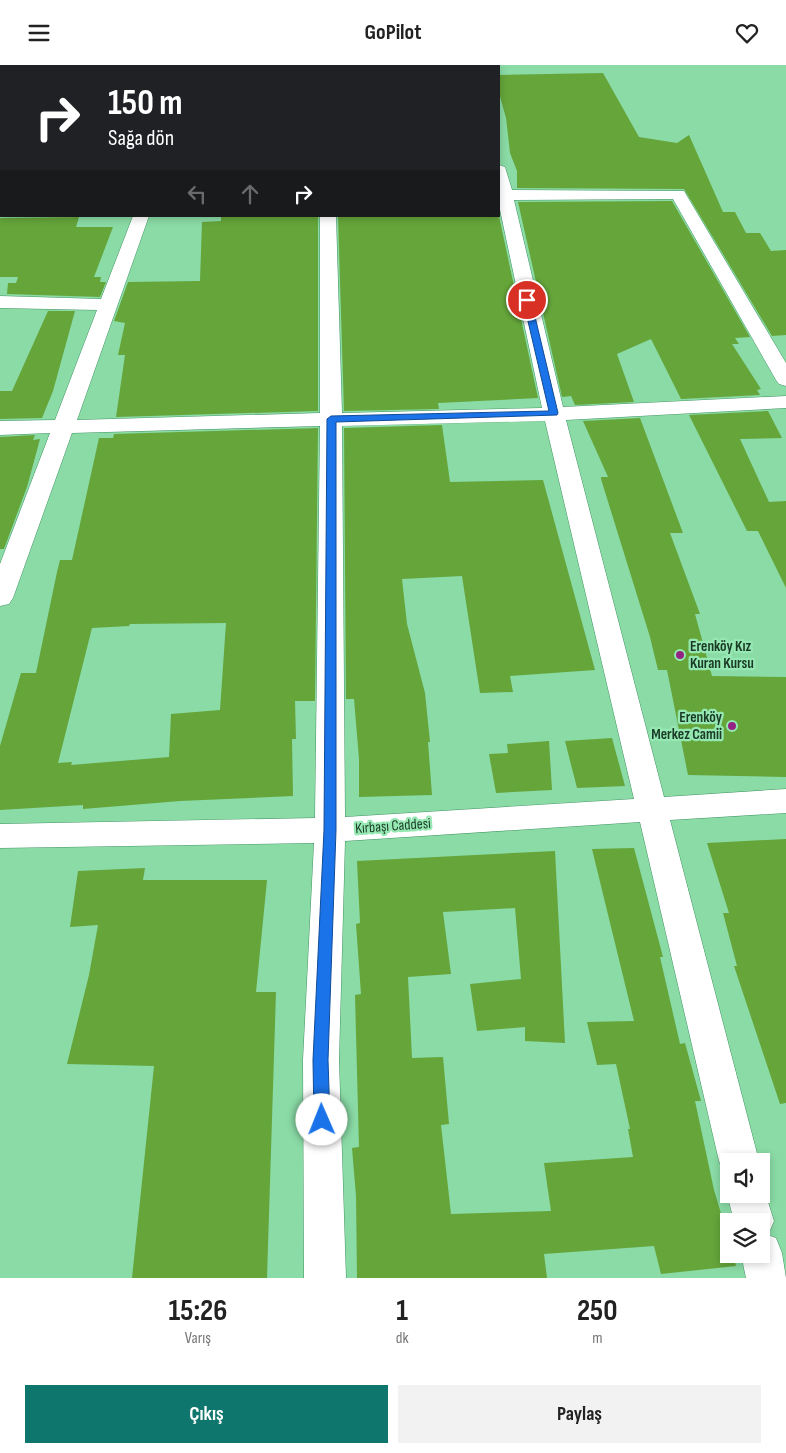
<!DOCTYPE html>
<html lang="tr">
<meta charset="utf-8">
<style>
body{margin:0;font-family:"Sofia Sans Condensed",sans-serif;background:#f2f2f2;color:#222;height:100vh;display:flex;flex-direction:column;font-size:19px;white-space:nowrap}
*{box-sizing:border-box;margin:0}
p{font-size:16px;color:#767676}
.icon{flex:none;width:28px;height:28px;fill:none;stroke:currentColor;stroke-width:2;stroke-linecap:round;stroke-linejoin:round}
.map{position:relative;height:1213px;overflow:hidden}
.side{display:flex;flex-direction:column;background:#fff;flex:1}
.side>*{flex:none}
.hud{position:absolute;left:0px;top:0px;width:500px;height:152px;box-shadow:0 2px 8px #0003;background:#202124;color:#fff;overflow:hidden}
.controls{position:absolute;left:720px;top:1088px;display:grid;gap:10px}
.controls a{display:grid;place-items:center;width:50px;height:50px;border-radius:0px;background:#fff;box-shadow:0 2px 8px #0003;font-size:25px}
.pin{position:absolute;display:grid;place-items:center;width:42px;height:42px;color:#fff;margin:-21px;border:2px solid #fff;border-radius:50%;box-shadow:0 1px 5px #0007}
.me{position:absolute;width:55px;margin:-28px;rotate:359deg;stroke-linejoin:round;filter:drop-shadow(0 0 4px #0008)}
.turn{display:flex;align-items:center;gap:18px;height:105px;padding:0 25px;font-size:22px}
.turn .icon{width:65px;height:65px;stroke-width:2.5}
.turn b{display:block;font-size:35px;line-height:42px}
.lanes{display:flex;align-items:center;height:48px;padding:0 25px;background:#0003;justify-content:center;gap:25px;direction:ltr}
.lanes .off{opacity:.35}
.eta{display:flex;justify-content:space-evenly;align-items:center;height:85px;text-align:center}
.eta b{font-size:30px;font-weight:700;line-height:35px}
.button{display:flex;gap:10px;margin-top:auto;padding:10px 25px}
.button a{flex:1;height:58px;border-radius:0px;background:#0f766e;color:#fff;font-size:20px;font-weight:700;line-height:58px;text-align:center}
.button a+a{background:#f2f2f2;color:#222}
header{display:flex;justify-content:space-between;align-items:center;height:65px;padding:0 25px;background:#fff;font-size:22px;font-weight:700}
.map>svg:first-child{display:block}
.building{fill:#65a53a;fill-rule:evenodd}
.lines{fill:none;stroke-linecap:round;stroke-linejoin:round}
.minor-casing{stroke:#439363;stroke-width:1}
.minor{fill:#fff;fill-rule:evenodd}
.route{fill:#1a73e8;stroke:#114b97}
.poi-dot{fill:#942383;stroke:#96e8b3;stroke-width:2}
.labels{text-anchor:middle;dominant-baseline:central;stroke-width:4.5;stroke-linejoin:round;paint-order:stroke}
.poi-label{font-size:15px;font-weight:bold;fill:#1a3c27;stroke:#96e8b3;text-anchor:start}
.street-label{font-size:15px;fill:#1a3c27;stroke:#96e8b3}
</style>
<header><svg class="icon" aria-label="menu" viewBox="0 0 24 24"><path d="M4 6h16M4 12h16M4 18h16"/></svg>GoPilot<svg class="icon" aria-label="heart" viewBox="0 0 24 24"><path d="M12 20l-8-8c-3-5 5-10 8-4 3-6 11-1 8 4z"/></svg></header>
<div class="map">
<svg width="786" height="1213" viewBox="0 0 786 1213">
<rect width="100%" height="100%" fill="#8adba6"/>
<path class="building" d="M603,8L639,72L677,78L689,70L723,147H735L746,168H760L771,186L786,185V270L772,271L684,124L517,123V106L510,88L506,53L499,28V10Z
M672,136L750,272L735,273L739,279H732L761,324L757,325L760,330L681,334L651,274L617,289L634,337L575,340L571,331L562,332L518,137Z
M221,151H318V346L116,352L125,290H118L125,258L114,256L128,217L200,216L202,157L221,156Z
M338,151H499L538,333L438,338L439,344L344,346Z
M79,152L76,162H113L94,212H101L100,217H106L100,232L7,229L8,218H16L18,212H0V153Z
M48,246H75L53,326L42,353L0,354V326H12Z
M768,346L782,373L740,374L769,437L786,436V523L758,466H747L689,350Z
M640,353L683,468H670L700,549H695L712,611L786,612V712L688,710L667,605H658L650,572L601,414V412H608L583,356Z
M442,360L450,417L543,415L595,605L510,611L513,627L480,628L462,511L402,514L407,559L425,628L430,677H428L432,730L359,732V694L354,634H346L344,363Z
M318,363L315,636H295L296,674H292L293,731L180,736L83,744V740L0,745V681L21,608H36L57,507L60,495H72L99,373H113L114,369ZM226,558L220,645L171,649L169,692L71,700L72,697L58,698L92,563L129,561L130,559Z
M35,370L33,375L40,374L27,422L4,484H0V372Z
M612,673L625,721L577,723L565,676Z
M549,676L552,725L496,728L489,689L508,688L507,679Z
M786,774V1038L780,1039L734,901H737L723,848H729L707,778Z
M634,783L663,892H660L680,979L685,978L701,1036H695L714,1125L729,1175V1189H733L736,1201L661,1209L654,1181L544,1189L547,1213H357L356,1131L352,1083L359,1082L355,930L361,929L356,859L360,858L357,796L555,786L565,978L525,976V962L477,966L470,919L521,914L515,843L443,847L451,909L408,912L412,993L443,992L449,1059L441,1060L451,1149L551,1146L544,1098L633,1092L628,1064H630L616,999L597,1000L587,957L634,956L592,784Z
M145,803L143,815H267L256,927H276L267,1213H132L154,1001L67,999L89,910L98,860L70,862L78,806Z"/>
<g class="lines">
<g class="minor-casing">
<path id="minor" d="M202,0H216V1H203Z
M329,0H343V1H330Z
M470,0H484V1H471Z
M0,56H1V64H0Z
M499,100L505,102L512,125L684,126L786,298V321L779,319L776,315L673,134L514,135L563,342L786,331V343L566,355L664,732L786,724V748L670,755L759,1096H729V1111L725,1110L719,1096L640,757L345,776L339,995L346,1213H304L303,995L314,778L0,783V759L315,753L320,361L72,368L13,533L9,539L0,541V499L50,368L0,370V356L55,355L97,245L0,243V231L101,234L133,151H149L77,355L320,348V151H336L342,348L542,343L499,140ZM545,356L634,734L345,752L342,361Z
M761,1115L774,1156L768,1170L776,1173L782,1188L786,1213H746L741,1189H761V1156H734L727,1129L729,1125V1129H761Z"/>
</g>
<use href="#minor" class="minor"/>
</g>
<path class="route" d="M527,232L531,235L558,348L557,350L336,357V765L328,995L330,1055L328,1060L322,1062L316,1060L314,1055L313,995L324,765L327,354L331,351L549,346L523,235Z"/>
<g class="poi-dot">
<circle cx="680" cy="590" r="5"/>
<circle cx="732" cy="661" r="5"/>
</g>
<g class="labels">
<g class="poi-label">
<text x="690" y="581">Erenköy Kız<tspan x="690" dy="17">Kuran Kursu</tspan></text>
<text x="722" y="652" text-anchor="end">Erenköy<tspan x="722" dy="17">Merkez Camii</tspan></text>
</g>
<g class="street-label">
<text transform="translate(393 761) rotate(-4)">Kırbaşı Caddesi</text>
</g>
</g>
</svg>
<div class="controls">
<a><svg class="icon" aria-label="sound" viewBox="0 0 24 24"><path d="M4 9h4l5-4v14l-5-4H4zM17 9q2 3 0 6"/></svg></a>
<a><svg class="icon" aria-label="layers" viewBox="0 0 24 24"><path d="M12 4l9 5-9 5-9-5zM3 14l9 5 9-5"/></svg></a>
</div>
<div class="pin" style="left:527px;top:235px;background:#d93025"><svg class="icon" aria-label="arrive" viewBox="0 0 24 24"><path d="M6 21V4h12l-3 4 3 4H6"/></svg></div>
<svg class="me" style="left:322px;top:1055px" viewBox="-20 -20 40 40"><circle r="19" fill="#fff"/><path d="M0-13L10 11 0 6-10 11z" fill="#1a73e8"/></svg>
<div class="hud">
<div class="turn"><svg class="icon" aria-label="right" viewBox="0 0 24 24"><path d="M7 20v-9h11M14 6l5 5-5 5"/></svg><div><b>150 m</b>Sağa dön</div></div>
<div class="lanes"><svg class="icon off" aria-label="left" viewBox="0 0 24 24"><path d="M17 20v-9H6M10 6l-5 5 5 5"/></svg><svg class="icon off" aria-label="ahead" viewBox="0 0 24 24"><path d="M12 20V5M6 11l6-6 6 6"/></svg><svg class="icon" aria-label="right" viewBox="0 0 24 24"><path d="M7 20v-9h11M14 6l5 5-5 5"/></svg></div>
</div>
</div>
<section class="side">
<div class="eta">
<div><b>15:26</b><p>Varış</p></div>
<div><b>1</b><p>dk</p></div>
<div><b>250</b><p>m</p></div>
</div>
<div class="button"><a>Çıkış</a><a>Paylaş</a></div>
</section>
